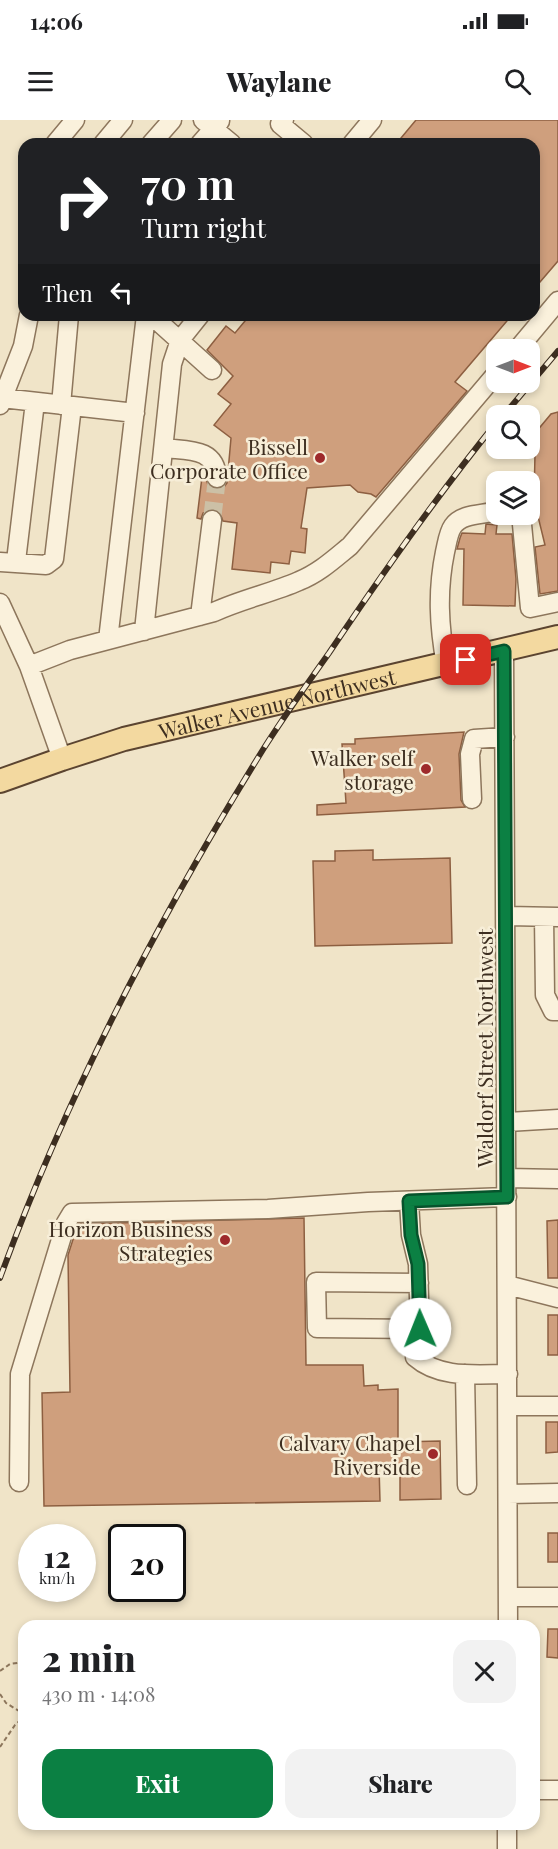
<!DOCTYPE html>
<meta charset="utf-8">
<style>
body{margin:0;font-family:"Playfair Display",serif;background:#f2f2f2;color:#202124;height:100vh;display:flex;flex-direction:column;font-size:22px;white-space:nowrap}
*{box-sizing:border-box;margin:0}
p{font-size:20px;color:#757577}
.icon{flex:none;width:33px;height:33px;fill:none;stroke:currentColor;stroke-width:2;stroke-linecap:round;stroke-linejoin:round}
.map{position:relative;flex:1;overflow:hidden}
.sheet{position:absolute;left:18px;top:1500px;width:522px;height:210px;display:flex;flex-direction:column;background:#fff;border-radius:18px;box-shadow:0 3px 9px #0003}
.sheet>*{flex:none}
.banner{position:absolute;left:18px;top:18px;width:522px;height:183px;border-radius:18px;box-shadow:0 3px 9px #0003;background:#202124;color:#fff;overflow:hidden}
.needle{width:39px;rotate:90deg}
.tools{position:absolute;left:486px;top:219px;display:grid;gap:12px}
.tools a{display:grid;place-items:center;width:54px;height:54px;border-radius:12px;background:#fff;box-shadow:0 3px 9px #0003;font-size:30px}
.speed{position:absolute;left:18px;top:1404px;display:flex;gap:12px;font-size:30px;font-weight:700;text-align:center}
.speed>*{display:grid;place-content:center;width:78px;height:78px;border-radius:50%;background:#fff;box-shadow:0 3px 9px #0003;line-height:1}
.speed small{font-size:15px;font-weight:400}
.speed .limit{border:3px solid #111;border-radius:9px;background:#fff;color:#111}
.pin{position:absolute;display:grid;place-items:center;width:51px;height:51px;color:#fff;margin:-26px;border-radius:12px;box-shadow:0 3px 9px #0006}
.me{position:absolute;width:66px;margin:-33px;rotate:359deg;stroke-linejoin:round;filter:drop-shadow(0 0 4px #0008)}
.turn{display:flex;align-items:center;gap:21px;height:126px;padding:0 24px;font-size:27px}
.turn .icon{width:78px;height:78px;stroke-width:2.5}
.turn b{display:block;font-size:42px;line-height:51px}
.then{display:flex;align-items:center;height:57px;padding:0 24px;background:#0003;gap:12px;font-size:22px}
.round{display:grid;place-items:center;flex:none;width:63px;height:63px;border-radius:18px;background:#f2f2f2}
.head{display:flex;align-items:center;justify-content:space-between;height:102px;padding:0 24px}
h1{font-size:36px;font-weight:800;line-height:45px}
.primary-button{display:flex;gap:12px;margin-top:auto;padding:12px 24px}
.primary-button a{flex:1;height:69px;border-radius:18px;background:#0b8043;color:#fff;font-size:24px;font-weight:800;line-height:69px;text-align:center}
.primary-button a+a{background:#f2f2f2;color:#202124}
.status{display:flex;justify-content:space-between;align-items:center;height:42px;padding:0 30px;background:#fff;direction:ltr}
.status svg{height:16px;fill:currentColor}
header{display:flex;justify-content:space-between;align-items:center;height:78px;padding:0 24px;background:#fff;font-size:27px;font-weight:800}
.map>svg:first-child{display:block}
.building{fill:#cf9f7d;stroke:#8d5f41;stroke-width:1.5}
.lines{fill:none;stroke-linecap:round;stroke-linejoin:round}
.minor-tunnel{stroke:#ccc0a6;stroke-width:18;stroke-dasharray:18 9;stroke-linecap:butt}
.minor-casing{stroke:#8d765c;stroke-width:21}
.major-casing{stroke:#5b4430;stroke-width:26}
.path{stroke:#8d765c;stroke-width:2;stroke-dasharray:4.5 3;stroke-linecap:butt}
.minor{stroke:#faf1dc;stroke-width:18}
.major{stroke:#f3d9a0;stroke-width:22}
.rail-casing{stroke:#3d2e20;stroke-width:6}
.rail{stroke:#f7eed8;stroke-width:4;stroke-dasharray:11;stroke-linecap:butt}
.route-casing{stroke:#07532c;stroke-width:15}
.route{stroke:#0b8043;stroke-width:10}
.poi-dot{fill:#9e2a2b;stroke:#f7eed8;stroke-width:2}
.labels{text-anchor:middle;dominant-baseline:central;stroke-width:5;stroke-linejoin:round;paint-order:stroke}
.poi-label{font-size:21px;fill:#3d2e20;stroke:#f7eed8;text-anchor:end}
.street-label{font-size:21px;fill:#3d2e20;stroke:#f7eed8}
</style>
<div class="status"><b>14:06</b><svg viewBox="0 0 49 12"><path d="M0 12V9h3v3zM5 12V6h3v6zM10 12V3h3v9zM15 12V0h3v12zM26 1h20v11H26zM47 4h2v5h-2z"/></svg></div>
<header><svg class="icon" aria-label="menu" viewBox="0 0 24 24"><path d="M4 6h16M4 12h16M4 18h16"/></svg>Waylane<svg class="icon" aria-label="search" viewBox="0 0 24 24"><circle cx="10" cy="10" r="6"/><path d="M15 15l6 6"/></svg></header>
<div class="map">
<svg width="558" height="1729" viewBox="0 0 558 1729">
<rect width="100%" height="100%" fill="#f0e4c8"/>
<path class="building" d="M416,0H558V141L534,169V24H396Z
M250,195H512L455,262L467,271L376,377L371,374L358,372L350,365L307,368L301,408L307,409L305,433L291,431L289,444L271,442L270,453L232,449L237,403L223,401L219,391L213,389L203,393L201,399L197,398L202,357L206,358L208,365L214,369L224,367L227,363L231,318L214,305L231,284L218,274L233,256L207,230L226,206L235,213Z
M558,292V471L540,474L535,427L545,425L534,380L535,334L531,318L551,294Z
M486,404L497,405L496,414H512L516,459L515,486L463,485L464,429H457L460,418L462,413L485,414Z
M464,612L459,634L461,680L465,687L317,695V685L346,683L342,624H355V619Z
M373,730V740L450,738L452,823L315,826L313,741H335V731Z
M304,1098L306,1245H363L364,1266L378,1265V1270L398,1269V1322L440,1321L441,1379L400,1380V1346H379L380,1381L44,1386L42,1273L70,1272L68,1135L78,1104Z
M558,1100V1158H548L547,1101Z
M548,1195H558V1235H548Z
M546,1302H558V1332L546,1333Z
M548,1413H558V1442H548Z
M548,1509H558V1538L547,1537Z"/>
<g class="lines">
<path class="minor-tunnel" d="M212,400L217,358"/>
<g class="minor-casing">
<path id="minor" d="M203,0L232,24
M284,0L280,4L304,24
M55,24L75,0
M103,24L123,0
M151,24L172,0
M200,24L220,1
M352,24L372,0
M151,195L212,250
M517,230L558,181
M2,278L135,293
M0,285L23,226L29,195
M61,285L69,195
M164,328C187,331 216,327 217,358
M521,394L530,488L558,482
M16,441L35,282
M0,442L46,445L54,439L72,286
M0,483L29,546L62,639
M200,496L212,400
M144,511L172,244L180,220L200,195
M108,520L146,195
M504,531L508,1506
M446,545C439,506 437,471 445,432C447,424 448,413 453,406C462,393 483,395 496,391
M29,546L70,530L214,492C242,479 272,473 299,461C319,453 334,439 350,426L496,254
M472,679L470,634L474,619L505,617
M506,796L558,797
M544,797L545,875L553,891H558
M507,1002L558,999
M507,1058L558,1059
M409,1081L411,1115L418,1144L420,1212L415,1227V1237C440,1259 476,1254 508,1254
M419,1163L316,1162L317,1208L420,1209
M507,1165L558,1178
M465,1254L467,1365
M508,1286H558
M19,1362L20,1254L66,1103L72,1093L268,1089L368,1082L507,1077
M508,1374L558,1373
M508,1477H558
M534,1670H558
M507,1729V1704"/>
</g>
<g class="major-casing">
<g id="major">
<path id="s1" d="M0,661L62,639L124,619L558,517"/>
</g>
</g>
<path class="path" d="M0,1551L10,1544L24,1542
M0,1574L6,1583L24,1594
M0,1627L15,1605L24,1597"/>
<use href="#minor" class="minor"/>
<use href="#major" class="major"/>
<g class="rail-casing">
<path id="rail" d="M503,296L558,231
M0,1158C67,974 161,794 264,628C285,595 307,564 329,533C382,454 436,377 496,303"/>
</g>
<use href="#rail" class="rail"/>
</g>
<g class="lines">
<g class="route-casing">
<path id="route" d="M420,1209L418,1144L411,1115L409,1081L507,1077L504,531L466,540"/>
</g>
<use href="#route" class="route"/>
</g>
<g class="poi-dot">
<circle cx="320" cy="338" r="6"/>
<circle cx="426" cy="649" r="6"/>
<circle cx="225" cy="1120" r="6"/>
<circle cx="433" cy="1334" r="6"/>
</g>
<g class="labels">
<g class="poi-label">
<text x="308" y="326">Bissell<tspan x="308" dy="24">Corporate Office</tspan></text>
<text x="414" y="637">Walker self<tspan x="414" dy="24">storage</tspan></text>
<text x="213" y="1108">Horizon Business<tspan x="213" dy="24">Strategies</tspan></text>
<text x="421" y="1322">Calvary Chapel<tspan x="421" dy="24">Riverside</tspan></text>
</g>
<g class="street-label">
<text stroke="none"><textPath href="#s1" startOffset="288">Walker Avenue Northwest</textPath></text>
<text transform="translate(484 928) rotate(-90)">Waldorf Street Northwest</text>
</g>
</g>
</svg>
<div class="tools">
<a><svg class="needle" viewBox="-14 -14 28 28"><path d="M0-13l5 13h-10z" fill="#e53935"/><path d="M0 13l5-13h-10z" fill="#757577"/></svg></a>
<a><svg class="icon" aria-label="search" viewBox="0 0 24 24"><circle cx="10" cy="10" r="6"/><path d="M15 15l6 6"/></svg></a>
<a><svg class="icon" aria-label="layers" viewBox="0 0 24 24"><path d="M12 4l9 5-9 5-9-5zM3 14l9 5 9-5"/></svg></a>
</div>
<div class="speed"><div>12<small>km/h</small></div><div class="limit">20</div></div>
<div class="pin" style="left:466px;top:540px;background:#d93025"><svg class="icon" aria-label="arrive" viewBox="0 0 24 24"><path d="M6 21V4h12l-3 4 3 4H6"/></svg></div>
<svg class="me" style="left:420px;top:1209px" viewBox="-20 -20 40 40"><circle r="19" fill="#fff"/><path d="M0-13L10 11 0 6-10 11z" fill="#0b8043"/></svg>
<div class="banner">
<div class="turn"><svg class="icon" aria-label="right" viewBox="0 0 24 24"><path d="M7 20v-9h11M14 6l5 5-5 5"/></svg><div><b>70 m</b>Turn right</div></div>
<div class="then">Then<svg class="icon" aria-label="left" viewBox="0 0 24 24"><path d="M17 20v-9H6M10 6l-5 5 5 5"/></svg></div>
</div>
<section class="sheet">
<div class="head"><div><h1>2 min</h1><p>430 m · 14:08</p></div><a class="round"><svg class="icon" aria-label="close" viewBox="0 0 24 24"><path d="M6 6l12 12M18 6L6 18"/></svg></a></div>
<div class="primary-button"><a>Exit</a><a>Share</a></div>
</section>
</div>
